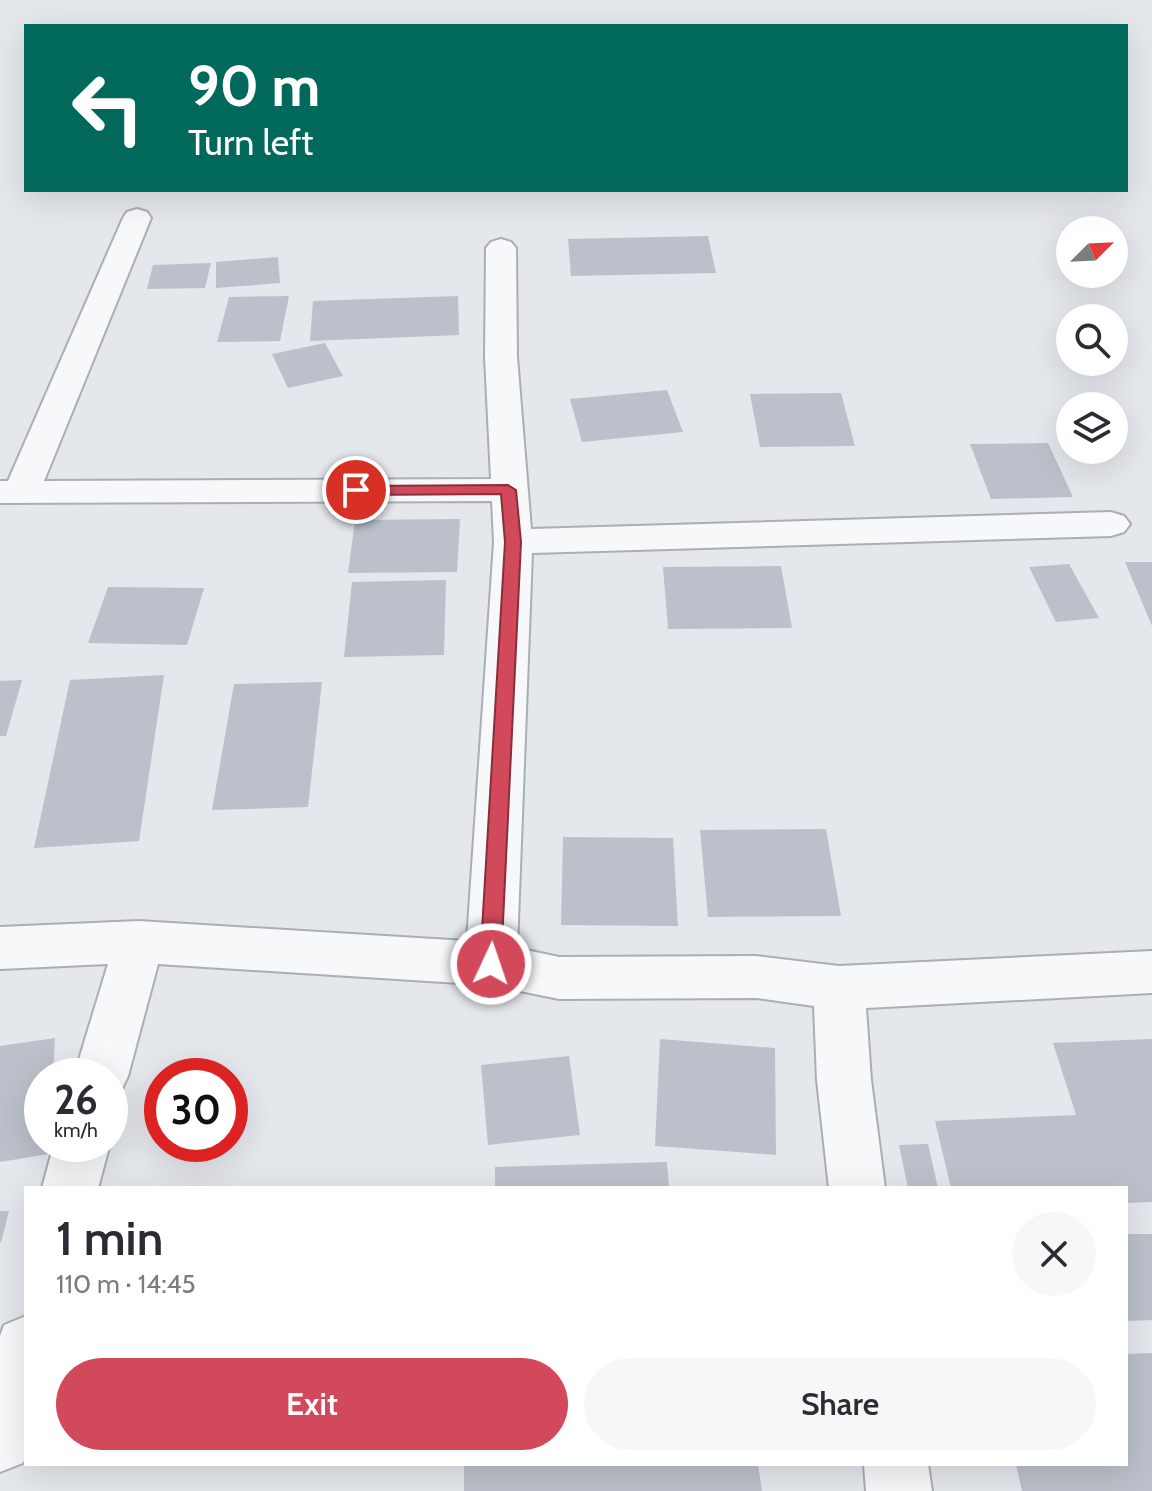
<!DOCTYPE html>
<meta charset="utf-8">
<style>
body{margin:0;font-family:Cabin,sans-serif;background:#f7f7f7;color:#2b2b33;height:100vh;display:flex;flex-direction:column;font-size:30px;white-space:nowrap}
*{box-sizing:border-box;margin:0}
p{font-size:26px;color:#7c7c81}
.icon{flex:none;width:44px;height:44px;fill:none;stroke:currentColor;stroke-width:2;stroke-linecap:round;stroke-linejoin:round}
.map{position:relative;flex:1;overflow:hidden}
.sheet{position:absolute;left:24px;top:1186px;width:1104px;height:280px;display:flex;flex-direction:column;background:#fff;border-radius:0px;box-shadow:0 8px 32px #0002}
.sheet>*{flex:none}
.guide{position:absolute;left:24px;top:24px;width:1104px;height:168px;border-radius:0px;box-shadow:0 8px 32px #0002;background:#00695c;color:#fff;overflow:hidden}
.needle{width:52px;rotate:66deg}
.controls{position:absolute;left:1056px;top:216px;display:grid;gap:16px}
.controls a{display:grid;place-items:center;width:72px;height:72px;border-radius:50%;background:#fff;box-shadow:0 8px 32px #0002;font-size:40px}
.speed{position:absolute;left:24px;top:1058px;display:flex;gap:16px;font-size:40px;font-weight:700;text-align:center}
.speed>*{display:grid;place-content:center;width:104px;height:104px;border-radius:50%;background:#fff;box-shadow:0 8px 32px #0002;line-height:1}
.speed small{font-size:20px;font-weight:400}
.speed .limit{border:12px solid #d22;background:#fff;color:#111}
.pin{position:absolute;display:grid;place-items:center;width:68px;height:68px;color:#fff;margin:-34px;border:4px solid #fff;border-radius:50%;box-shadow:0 2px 8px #0007}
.me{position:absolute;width:88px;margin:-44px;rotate:3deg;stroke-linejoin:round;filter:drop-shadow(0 0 6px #0008)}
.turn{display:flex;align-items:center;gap:28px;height:168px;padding:0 32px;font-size:36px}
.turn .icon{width:104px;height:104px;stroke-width:2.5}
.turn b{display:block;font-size:56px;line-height:68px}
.round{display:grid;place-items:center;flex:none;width:84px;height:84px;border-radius:42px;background:#f7f7f7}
.overview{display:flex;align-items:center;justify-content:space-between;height:136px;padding:0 32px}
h1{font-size:48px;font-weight:600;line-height:60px}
.cta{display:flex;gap:16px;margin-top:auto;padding:16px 32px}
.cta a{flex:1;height:92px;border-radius:48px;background:#d1495b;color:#fff;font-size:32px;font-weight:600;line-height:92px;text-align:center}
.cta a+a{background:#f7f7f7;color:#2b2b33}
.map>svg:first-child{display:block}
.building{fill:#bbc0ca}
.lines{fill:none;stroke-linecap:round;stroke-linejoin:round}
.minor-casing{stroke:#a9aeb7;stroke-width:4}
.minor{fill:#f7f8fa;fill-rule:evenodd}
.route{fill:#d1495b;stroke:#882f3b;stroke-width:2}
</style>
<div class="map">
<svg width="1152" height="1491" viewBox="0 0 1152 1491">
<rect width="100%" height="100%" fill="#e4e7ec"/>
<path class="building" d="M708,236L716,273L571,276L568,239Z
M278,257L280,283L216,288V262Z
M211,263L205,288L147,289L153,265Z
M289,296L280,341L217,342L229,297Z
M458,296L459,335L310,341L313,301Z
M325,343L343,376L288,388L272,354Z
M667,390L683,432L582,442L570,399Z
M841,393L855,446L760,447L750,394Z
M1048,443L1073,497L991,499L970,444Z
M460,519L457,572L348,573L355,520Z
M1125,562H1152V626Z
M1069,564L1099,618L1056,622L1029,567Z
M781,566L792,628L668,629L663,567Z
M446,580L444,655L344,657L352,582Z
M108,587L204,588L187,645L88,643Z
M164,675L139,841L34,848L70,680Z
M22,680L6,736H0V681Z
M322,682L308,807L212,810L234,684Z
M826,829L841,916L708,917L700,830Z
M563,837L673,838L678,926L561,925Z
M55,1038L53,1076H42V1144H49V1154L0,1162V1046Z
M660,1039L775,1048L776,1155L655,1146Z
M1152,1039V1202L1126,1203V1188H951L935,1121L1076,1115L1053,1043Z
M569,1056L580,1135L488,1145L481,1065Z
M928,1144L938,1188H908L899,1145Z
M667,1162L669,1188H495V1167Z
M0,1211H9L1,1242H0Z
M1126,1234H1152V1320L1126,1321Z
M1152,1353V1491H1022L1016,1464H1126V1354Z
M464,1464H758L762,1491H464Z"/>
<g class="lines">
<g class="minor-casing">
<path id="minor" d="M137,209L147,212L151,218L44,481L491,479L485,357L486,248L491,242L501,239L511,242L516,248L517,357L531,529L1111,512L1124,516L1130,524L1124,532L1111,536L532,553L517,948L559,957L756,956L839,966L1152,951V993L866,1008L871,1080L885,1188H829L817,1080L814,1006L756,998L559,999L491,985L158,964L128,1076L120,1093L110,1097V1076H74L108,964L0,969V927L139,921L467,941L494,542L492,501L0,503V481H8L123,218L127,212Z
M54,1144H110L98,1188H42Z
M26,1316V1455L23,1463L0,1472V1336L4,1325Z
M864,1464H928L932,1491H866Z"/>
</g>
<use href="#minor" class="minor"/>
</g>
<path class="route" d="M508,485L516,490L521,542L501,964L498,971L491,973L483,971L480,964L505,542L501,494L356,495L348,490L356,486Z"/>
</svg>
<div class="controls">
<a><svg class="needle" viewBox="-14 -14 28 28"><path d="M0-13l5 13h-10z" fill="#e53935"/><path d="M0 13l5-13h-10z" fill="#7c7c81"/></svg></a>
<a><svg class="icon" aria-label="search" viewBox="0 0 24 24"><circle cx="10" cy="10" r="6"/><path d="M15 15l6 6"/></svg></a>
<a><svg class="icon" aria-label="layers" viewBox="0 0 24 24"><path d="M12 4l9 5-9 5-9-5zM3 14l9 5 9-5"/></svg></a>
</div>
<div class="speed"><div>26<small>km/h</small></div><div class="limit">30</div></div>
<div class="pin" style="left:356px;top:490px;background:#d93025"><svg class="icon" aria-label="arrive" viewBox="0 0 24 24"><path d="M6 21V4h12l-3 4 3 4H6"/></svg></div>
<svg class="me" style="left:491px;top:964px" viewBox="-20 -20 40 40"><circle r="17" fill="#d1495b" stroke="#fff" stroke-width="3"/><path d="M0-11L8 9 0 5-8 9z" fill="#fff"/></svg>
<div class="guide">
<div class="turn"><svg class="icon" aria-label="left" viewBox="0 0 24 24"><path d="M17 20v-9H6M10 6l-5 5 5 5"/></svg><div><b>90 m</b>Turn left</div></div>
</div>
<section class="sheet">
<div class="overview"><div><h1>1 min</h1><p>110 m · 14:45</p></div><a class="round"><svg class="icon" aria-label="close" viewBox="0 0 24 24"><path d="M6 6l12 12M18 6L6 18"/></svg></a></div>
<div class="cta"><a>Exit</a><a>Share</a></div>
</section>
</div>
